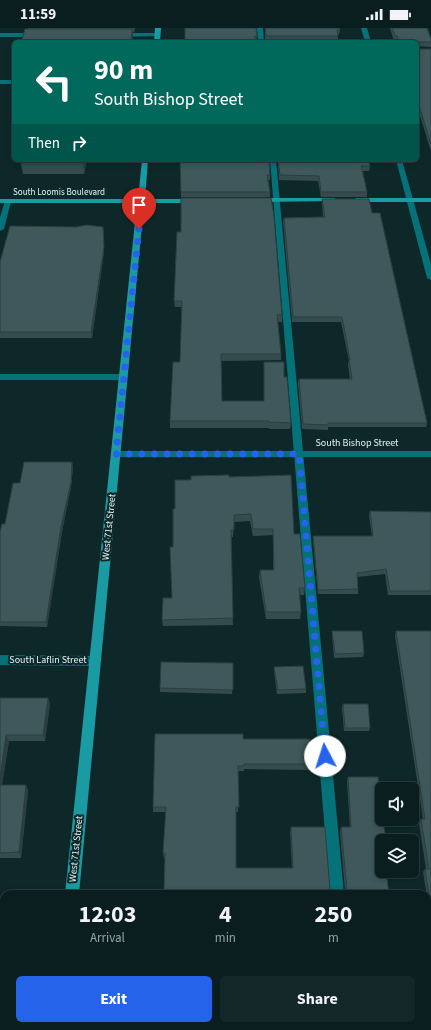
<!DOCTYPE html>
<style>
body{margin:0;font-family:"Source Sans 3",sans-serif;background:#132729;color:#f1f3f6;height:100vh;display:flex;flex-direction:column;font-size:15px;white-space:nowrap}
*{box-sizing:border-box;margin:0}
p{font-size:13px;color:#99a2a5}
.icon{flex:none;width:22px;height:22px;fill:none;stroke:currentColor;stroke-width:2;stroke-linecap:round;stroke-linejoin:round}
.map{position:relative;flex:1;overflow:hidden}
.panel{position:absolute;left:0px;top:862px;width:431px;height:140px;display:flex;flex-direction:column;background:#0a1e20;border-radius:12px 12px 0 0;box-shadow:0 2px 6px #0003,0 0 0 1px #2a3c3e}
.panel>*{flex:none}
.top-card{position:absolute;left:12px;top:12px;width:407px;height:122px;border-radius:6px;box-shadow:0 2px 6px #0003,0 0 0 1px #2a3c3e;background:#00695c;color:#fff;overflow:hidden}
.tools{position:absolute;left:375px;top:754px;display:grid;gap:8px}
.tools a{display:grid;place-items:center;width:44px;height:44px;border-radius:6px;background:#0a1e20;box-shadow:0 2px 6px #0003,0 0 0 1px #2a3c3e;font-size:20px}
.pin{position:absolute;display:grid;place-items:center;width:34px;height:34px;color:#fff;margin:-41px -17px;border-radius:50% 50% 50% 0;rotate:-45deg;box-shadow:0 0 4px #0007}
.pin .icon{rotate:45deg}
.me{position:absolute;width:44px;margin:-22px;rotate:355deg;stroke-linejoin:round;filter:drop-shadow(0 0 3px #0008)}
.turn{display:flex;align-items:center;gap:14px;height:84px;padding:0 16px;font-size:18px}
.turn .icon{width:52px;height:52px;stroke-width:2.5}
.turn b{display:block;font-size:28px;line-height:34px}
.then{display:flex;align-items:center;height:38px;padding:0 16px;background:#0003;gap:8px;font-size:15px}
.eta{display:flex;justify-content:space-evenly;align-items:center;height:68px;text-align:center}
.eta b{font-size:24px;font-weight:700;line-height:28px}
.action{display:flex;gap:8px;margin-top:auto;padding:8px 16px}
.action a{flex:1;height:46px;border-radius:6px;background:#2563eb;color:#fff;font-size:16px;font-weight:700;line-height:46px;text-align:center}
.action a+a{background:#132729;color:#f1f3f6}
.status{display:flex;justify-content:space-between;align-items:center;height:28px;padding:0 20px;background:#0a1e20;direction:ltr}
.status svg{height:11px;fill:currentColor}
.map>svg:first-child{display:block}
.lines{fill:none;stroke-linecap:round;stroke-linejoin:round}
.lane{fill:#057179;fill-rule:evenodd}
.street{fill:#057179;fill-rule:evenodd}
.secondary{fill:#1a9aa3;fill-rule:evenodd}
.wall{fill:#354c4e}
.shaded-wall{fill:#2b3e40}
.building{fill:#3e585b;stroke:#2b3e40}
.route{stroke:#2563eb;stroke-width:7;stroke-dasharray:0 12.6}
.labels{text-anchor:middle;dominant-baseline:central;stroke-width:4;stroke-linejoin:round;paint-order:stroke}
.far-street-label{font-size:9px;fill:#e4f3f4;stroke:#0e282a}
.street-label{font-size:10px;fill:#e4f3f4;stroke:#0e282a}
</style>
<div class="status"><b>11:59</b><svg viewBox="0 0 49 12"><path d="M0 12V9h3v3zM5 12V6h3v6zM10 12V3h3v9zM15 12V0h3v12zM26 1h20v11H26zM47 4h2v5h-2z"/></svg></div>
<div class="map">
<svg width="431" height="1002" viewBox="0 0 431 1002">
<rect width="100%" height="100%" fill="#0e282a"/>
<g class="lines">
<path class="lane" d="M257,0H263L264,14H258Z
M0,5H36L39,7L36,9H0Z
M158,5L160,6V8L120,9L117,7L120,5Z
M270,132H276L344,866H330Z
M8,171L11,173L4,201L0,203V189L5,173Z
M341,998H355L356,1002H342Z"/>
<path class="street" d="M361,0H367L371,14H365Z
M0,52H14V56H0Z
M396,132H402L431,236V252L427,250Z
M0,346H124L128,349L124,352H0Z
M116,423H431V429H116L111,426Z
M0,627L95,628L99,630L101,633L99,636L95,638L0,637Z
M427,944H431V958H427Z"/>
<path class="secondary" d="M155,0H161L160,14H154Z
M142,132H148L145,171H194L197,173L194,175H144L79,866H65L137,175H0V171H138Z
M334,170L336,171V173L258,174L255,172L258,170Z
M431,170V174H356L353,172L356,170Z
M51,998H65V1002H51Z"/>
</g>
<path class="wall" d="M28,0H135L134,4H133V14H21L28,1Z
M185,0L257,8L256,12H255Z
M265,0H339L340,2L339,6H338V13H265Z
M390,0H427L431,11V19L417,18V14H397V13H394Z
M417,21H431V123L417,78Z
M87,132L84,146H23L21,136Z
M180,132L270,147V152H268L270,164V169H181Z
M278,132H368L370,138L369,143H363L367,164V169H321L318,153L279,152Z
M322,171L372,185L427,395L426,399H328V402L302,401L298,356L299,351H350L348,336L349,333L341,294H292L283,194L284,190L323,189L322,176Z
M177,204L282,287V294H278L281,326V332L221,333L222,373H264V334L284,349L291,395L290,401H269V400H170V393L180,334L182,279H175L174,273Z
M104,205V224L92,310H0V234Z
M73,439L71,459L62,504L47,599L0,598V504L5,496L20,455Z
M229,449L294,506L305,560L304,567H299L301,584L300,591H266L259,549L260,542H273V507L253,508L250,493L234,494L233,509H231L233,597L163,598L162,592L172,570L175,481L191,452Z
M370,483L431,484V567H388L385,546L357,549L358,561V566H318L313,512V508H372L369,488Z
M332,603L364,625L363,629L334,630L332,607Z
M396,603H431V887H430L423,844L425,841H426L419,795L421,791H423L395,608Z
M233,635L232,666L160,664V660Z
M274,639L306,661V665L277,666L274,643Z
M0,670H48L50,676L45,713H9L2,757H26L28,763L21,830H0Z
M343,676L370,700L369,703H344L342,680Z
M243,711L312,736L311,742L244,741V743H238V784H236V840H292L290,804L291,799L330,862L331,863H345L340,804L341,799H350L347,754L348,749L382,813L389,866H164L165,830H164L163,825L166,784H153V779Z"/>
<path class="shaded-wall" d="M132,1L133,10V14H131Z
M84,132H87L84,146L83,136Z
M103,199L104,224L92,310L91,304Z
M72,434L73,439L71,459L62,504L47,599L46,594L61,499Z
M48,670L50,676L45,713L43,707Z
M6,707L9,713L1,763L0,760V750Z
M26,757L28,763L21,830L19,824Z
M2,893L4,896V900L0,918V904Z
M4,917V934L0,960V941Z"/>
<path class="building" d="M185,0H256L257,8H254L256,14H185Z
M265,0H339L340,2H337L338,8H266Z
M392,0H427L431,11V14H418L417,15V14H399L397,8H395Z
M25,1H132L131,14H21Z
M417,21H431V116L417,71Z
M22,132H84L83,136H21Z
M180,132H269L270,147H267L270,164H181Z
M278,132H368L370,138H361L367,164H321L319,148L280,147Z
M181,170H271L274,188L282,287H277L281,326H221L222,373H264V334H284V349H287L291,395L269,394V393H170L173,334H180L182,273H174L177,204H181Z
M322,171H369L372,185H380L427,395H328V397L303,396L299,351H352L349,332H350L342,289H293L284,190L325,189Z
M87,197L103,199L104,219L91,304H0V234L10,198L76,199Z
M24,434H72L71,454L61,499L46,594H0V504L2,496H5L13,455H20Z
M229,447V449L291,447L294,506H300L305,560H299L301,584H266L260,542H274L273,501H253L251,486L234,487V502H231L233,590L162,592L163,570H172L170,519H173V481H175V452H191V448Z
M370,483L431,484V563H390L386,541L357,545L358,561L318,562L313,508H373Z
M332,603H362L364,625L335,626Z
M396,603H431V879L425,841H429L421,791H425Z
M161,634L233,635V662L160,660Z
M303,638L306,661L278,662L274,639Z
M0,670H48L43,707H6L0,750Z
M343,676H368L370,700H345Z
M155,706H243V711H310L312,736H244V738H238L239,779H236V840H293L291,799H325L330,862L331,863H345L347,862L341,799H351L348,749H378L382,784V791H383L386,813H382V843H386L389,866H164L165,825H163L166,779H153Z
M0,757H26L19,824L0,825Z
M0,890L2,893L0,904Z
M0,917H4L0,941Z"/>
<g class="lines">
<path class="route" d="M139,201L116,426H299L325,728"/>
</g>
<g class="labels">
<g class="far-street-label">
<text x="59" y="164">South Loomis Boulevard</text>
</g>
<g class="street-label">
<text x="357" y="415">South Bishop Street</text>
<text transform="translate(109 499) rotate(-84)">West 71st Street</text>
<text x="48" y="632">South Laflin Street</text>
<text transform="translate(76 821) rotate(-84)">West 71st Street</text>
</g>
</g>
</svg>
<div class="tools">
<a><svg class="icon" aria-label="sound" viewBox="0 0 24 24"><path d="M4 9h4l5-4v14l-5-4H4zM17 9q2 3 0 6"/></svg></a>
<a><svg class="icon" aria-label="layers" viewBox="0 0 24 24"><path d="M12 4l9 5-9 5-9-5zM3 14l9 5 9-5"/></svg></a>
</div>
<div class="pin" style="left:139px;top:201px;background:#d93025"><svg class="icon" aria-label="arrive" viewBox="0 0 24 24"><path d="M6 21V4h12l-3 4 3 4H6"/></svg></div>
<svg class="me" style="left:325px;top:728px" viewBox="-20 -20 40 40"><circle r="19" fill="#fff"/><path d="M0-13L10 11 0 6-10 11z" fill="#2563eb"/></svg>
<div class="top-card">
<div class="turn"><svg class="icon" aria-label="left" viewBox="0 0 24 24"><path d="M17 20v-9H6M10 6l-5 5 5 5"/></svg><div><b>90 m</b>South Bishop Street</div></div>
<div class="then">Then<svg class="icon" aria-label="right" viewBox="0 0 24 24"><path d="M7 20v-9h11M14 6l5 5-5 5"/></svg></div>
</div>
<section class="panel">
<div class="eta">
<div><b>12:03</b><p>Arrival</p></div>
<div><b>4</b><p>min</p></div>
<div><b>250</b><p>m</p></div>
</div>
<div class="action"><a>Exit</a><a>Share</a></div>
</section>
</div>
